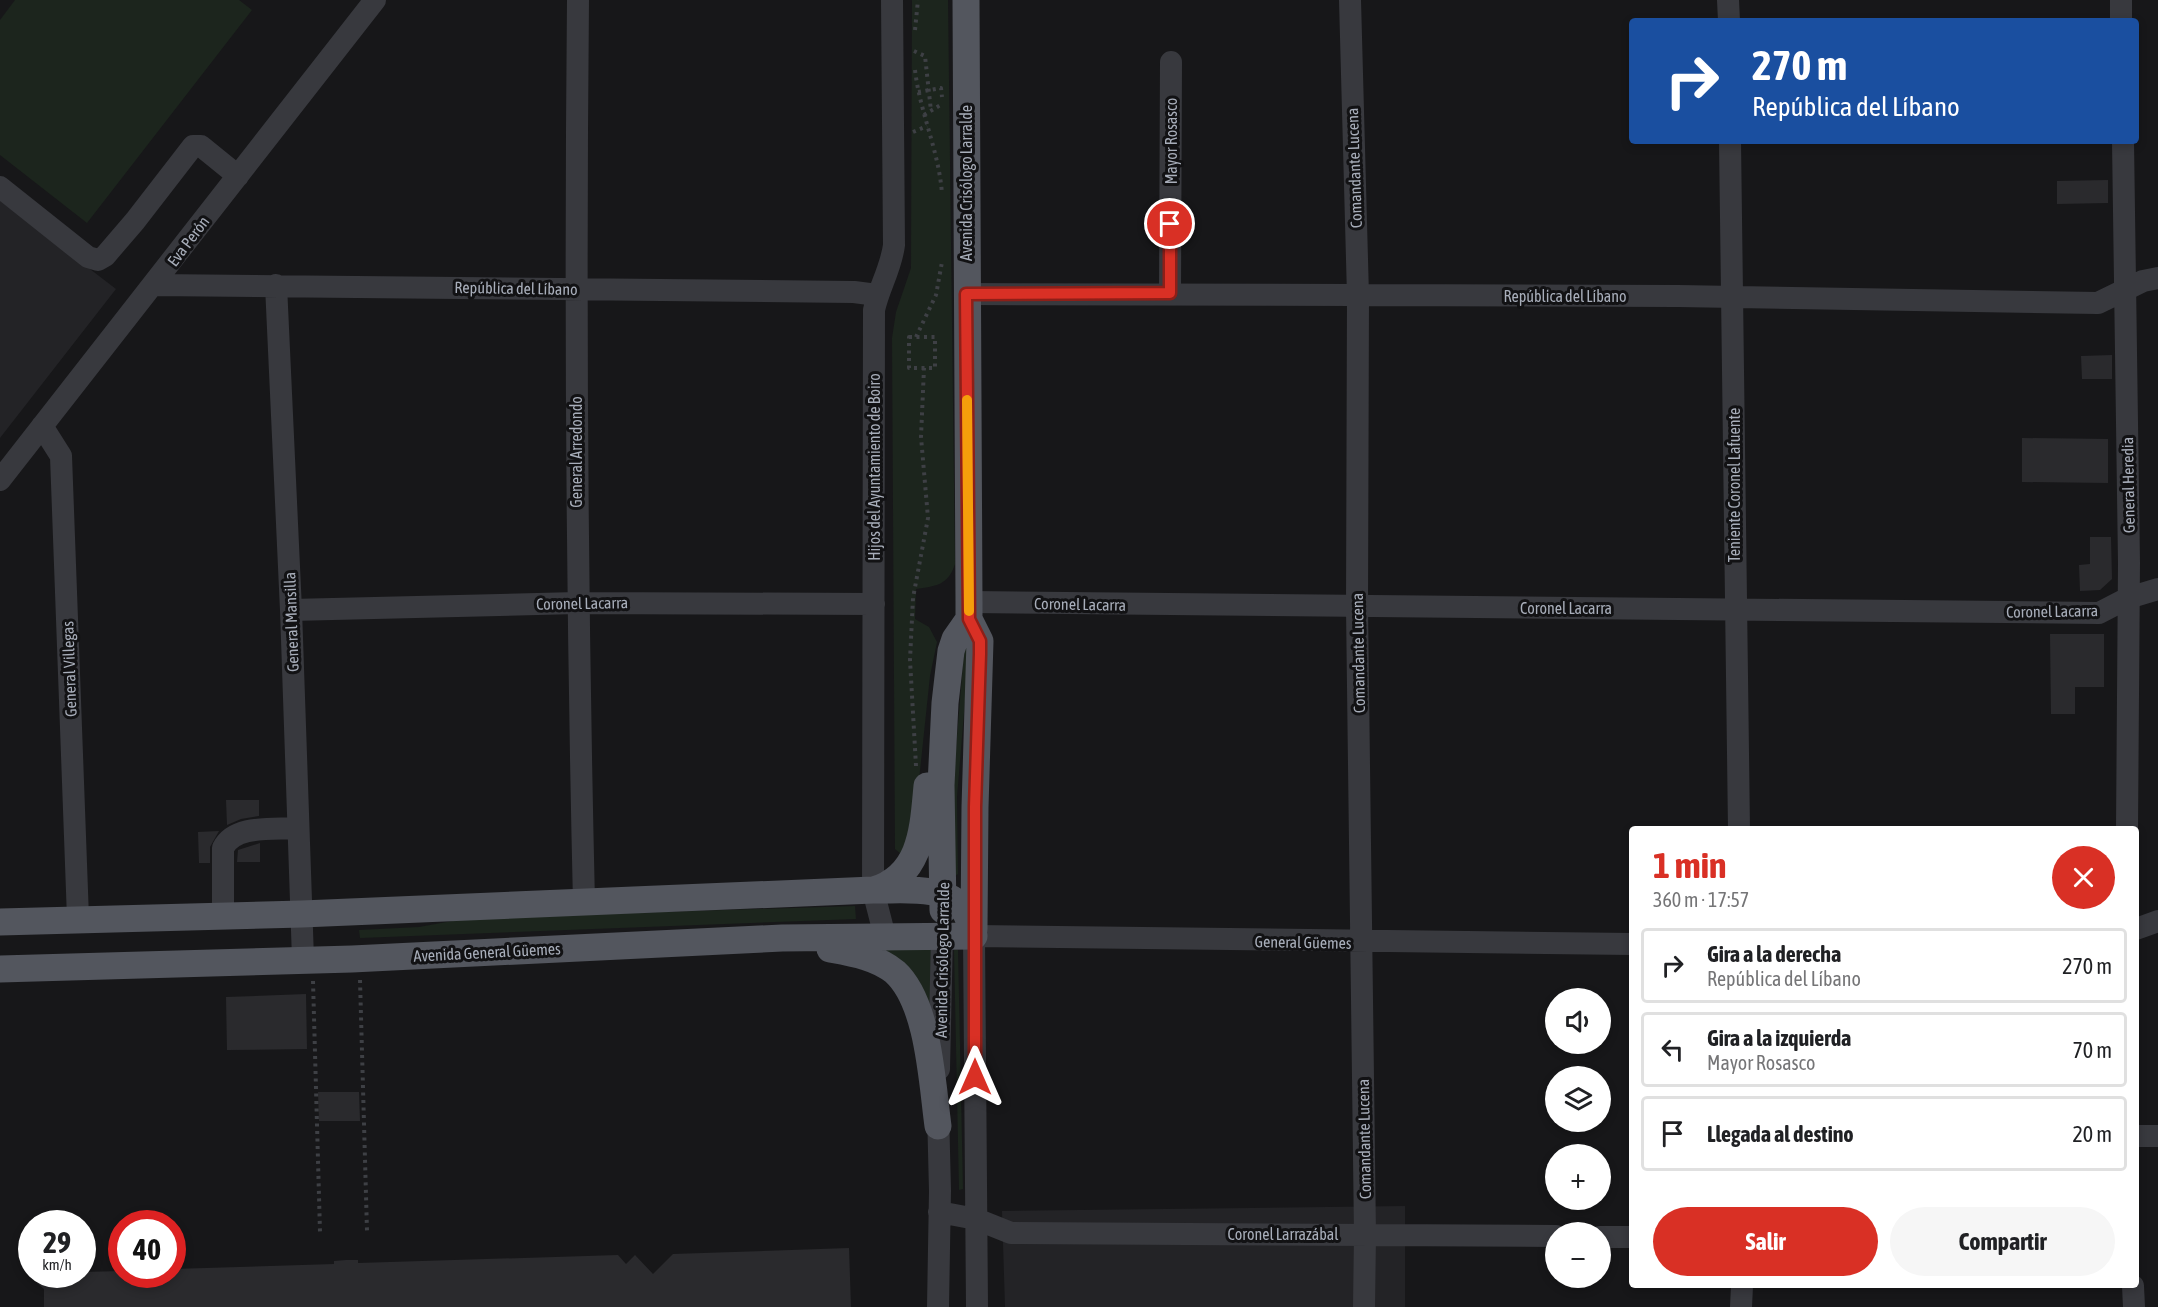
<!DOCTYPE html>
<html lang="es">
<meta charset="utf-8">
<style>
body{margin:0;font-family:"Asap Condensed",sans-serif;background:#f6f6f6;color:#202124;height:100vh;display:flex;flex-direction:column;font-size:22px;white-space:nowrap}
*{box-sizing:border-box;margin:0}
p{font-size:20px;color:#757577}
.icon{flex:none;width:33px;height:33px;fill:none;stroke:currentColor;stroke-width:2;stroke-linecap:round;stroke-linejoin:round}
.map{position:relative;flex:1;overflow:hidden}
.sheet{position:absolute;left:1629px;top:826px;width:510px;height:462px;display:flex;flex-direction:column;background:#fff;border-radius:6px;box-shadow:0 3px 9px #0003}
.sheet>*{flex:none}
.banner{position:absolute;left:1629px;top:18px;width:510px;height:126px;border-radius:6px;box-shadow:0 3px 9px #0003;background:#1a4fa0;color:#fff;overflow:hidden}
.controls{position:absolute;left:1545px;top:988px;display:grid;gap:12px}
.controls a{display:grid;place-items:center;width:66px;height:66px;border-radius:50%;background:#fff;box-shadow:0 3px 9px #0003;font-size:30px}
.speed{position:absolute;left:18px;top:1210px;display:flex;gap:12px;font-size:30px;font-weight:700;text-align:center}
.speed>*{display:grid;place-content:center;width:78px;height:78px;border-radius:50%;background:#fff;box-shadow:0 3px 9px #0003;line-height:1}
.speed small{font-size:15px;font-weight:400}
.speed .limit{border:9px solid #d22;background:#fff;color:#111}
.pin{position:absolute;display:grid;place-items:center;width:51px;height:51px;color:#fff;margin:-26px;border:3px solid #fff;border-radius:50%;box-shadow:0 2px 6px #0007}
.me{position:absolute;width:66px;margin:-33px;rotate:0deg;stroke-linejoin:round;filter:drop-shadow(0 0 4px #0008)}
.turn{display:flex;align-items:center;gap:21px;height:126px;padding:0 24px;font-size:27px}
.turn .icon{width:78px;height:78px;stroke-width:2.5}
.turn b{display:block;font-size:42px;line-height:51px}
.round{display:grid;place-items:center;flex:none;width:63px;height:63px;border-radius:32px;background:#f6f6f6}
.overview{display:flex;align-items:center;justify-content:space-between;height:102px;padding:0 24px}
h1{font-size:36px;font-weight:700;line-height:45px;color:#d93025}
.action{display:flex;gap:12px;margin-top:auto;padding:12px 24px}
.action a{flex:1;height:69px;border-radius:36px;background:#d93025;color:#fff;font-size:24px;font-weight:700;line-height:69px;text-align:center}
.action a+a{background:#f6f6f6;color:#202124}
ul{padding:0;list-style:none}
li{display:flex;align-items:center;gap:18px;height:75px;margin:0 12px 9px;padding:0 12px;border:3px solid #e0e0e0;border-radius:6px}
li div{flex:1}
li b{display:block;font-size:22px}
li em{font-style:normal}
.map>svg:first-child{display:block}
.built{fill:#232326}
.green{fill:#1c251d}
.building{fill:#2a2a2d}
.lines{fill:none;stroke-linecap:round;stroke-linejoin:round}
.path{stroke:#3e4045;stroke-width:4;stroke-dasharray:3 4.5;stroke-linecap:butt}
.minor{stroke:#38393e;stroke-width:22}
.major{stroke:#53565e;stroke-width:27}
.route-casing{stroke:#8d1f18;stroke-width:15}
.route{stroke:#d93025;stroke-width:10}
.slow{stroke:#f59e0b;stroke-width:10}
.labels{text-anchor:middle;dominant-baseline:central;stroke-width:6;stroke-linejoin:round;paint-order:stroke}
.street-label{font-size:16px;fill:#a8aeba;stroke:#121214}
</style>
<div class="map">
<svg width="2158" height="1307" viewBox="0 0 2158 1307">
<rect width="100%" height="100%" fill="#171719"/>
<path class="built" d="M0,200L116,289L0,438Z
M1405,1206V1307H1005L1002,1211Z"/>
<path class="green" d="M15,0H239L252,10L87,223L0,155V20Z
M912,0H948L955,564C948,586 935,586 916,589L915,619L929,627L937,642L930,676L913,837L901,854L895,849L892,338L896,312L911,268Z
M965,639L970,641L957,797L958,874L955,876L952,797Z
M855,906L856,919L360,938L359,930L419,927L469,918Z
M934,946L932,1055L925,1017L868,949Z
M954,950H958L963,1189L959,1190Z"/>
<path class="building" d="M2108,180V203L2057,204V181Z
M2112,355V379H2082L2081,356Z
M2022,438L2108,439V483L2022,482Z
M2090,537H2111L2112,579L2100,590L2080,591L2079,565L2090,564Z
M2050,634H2104V687H2075V714H2051Z
M226,800H259V816L241,819L227,825Z
M219,831L210,847V863H199L198,832Z
M260,843V862H237L238,850Z
M306,994L307,1049L227,1050L226,997Z
M318,1092H359L360,1121H319Z
M849,1248L851,1307H44V1289L37,1283L45,1275H82V1272L122,1271V1275H172V1269L334,1264V1261L346,1260H358V1263L618,1255L626,1264L635,1255L653,1274L673,1254Z"/>
<g class="lines">
<path class="path" d="M915,30L918,0
M914,51L925,56L931,111
M915,70C920,113 939,151 942,194
M918,92L941,88L942,97
M924,115L942,104
M913,132L927,126
M909,337H935V368H909Z
M916,337L936,295L942,262
M916,766L910,660L913,598L928,518L921,437L924,368
M360,980L367,1231
M313,981L320,1232"/>
<path class="minor" d="M578,0C575,301 577,602 584,903
M1350,0L1358,296L1357,608L1365,1235L1364,1307
M1728,0L1729,21
M2121,0V21
M1730,141L1739,830
M2123,141L2129,563L2127,830
M0,187L88,257L98,260L105,256L135,221L193,146H201L238,176
M154,285L854,292L877,295
M276,285L291,610L303,959
M1170,293L1171,62
M966,294L1678,296L2098,303L2143,281L2158,278
M42,426L61,456L78,918
M0,480L375,0
M969,602L2099,613L2128,598L2158,589
M291,610L577,603L874,604
M223,916V848C235,824 274,830 298,828
M2136,929L2158,921
M885,937L873,890L874,310C879,287 891,269 894,245L892,0
M939,1069L942,935
M938,1111L940,1191L938,1307
M2136,1136H2158
M939,1212L976,1219L1011,1233L1556,1236
M1600,1237H1632
M2133,1286L2134,1307
M977,1307L974,936L1632,944
M1741,1307L1742,1286"/>
<path class="major" d="M966,0L969,602V619L980,641L975,807L974,929
M874,890C922,875 923,828 927,786
M943,910L941,785L945,703L951,651L955,639L969,619
M0,922L302,914L873,890C900,891 945,884 963,909C969,916 971,927 974,936
M830,949C852,953 877,957 895,972C929,1003 932,1083 938,1126
M0,969L352,959L782,938L974,936"/>
</g>
<g class="lines">
<g class="route-casing">
<path id="route" d="M975,1077V807L980,654V641L969,619L966,294L1170,293V224"/>
</g>
<use href="#route" class="route"/>
<path class="slow" d="M967,400L969,611"/>
</g>
<g class="labels">
<g class="street-label">
<text transform="translate(1171 141) rotate(-90)">Mayor Rosasco</text>
<text transform="translate(1354 168) rotate(-92)">Comandante Lucena</text>
<text transform="translate(966 183) rotate(-90)">Avenida Crisólogo Larralde</text>
<text transform="translate(188 241) rotate(-53)">Eva Perón</text>
<text transform="translate(516 288) rotate(1)">República del Líbano</text>
<text x="1565" y="296">República del Líbano</text>
<text transform="translate(576 452) rotate(-90)">General Arredondo</text>
<text transform="translate(874 467) rotate(-90)">Hijos del Ayuntamiento de Boiro</text>
<text transform="translate(1734 485) rotate(-90)">Teniente Coronel Lafuente</text>
<text transform="translate(2128 485) rotate(-91)">General Heredia</text>
<text transform="translate(582 603) rotate(-1)">Coronel Lacarra</text>
<text transform="translate(1080 604) rotate(1)">Coronel Lacarra</text>
<text x="1566" y="608">Coronel Lacarra</text>
<text transform="translate(2052 611) rotate(-1)">Coronel Lacarra</text>
<text transform="translate(291 622) rotate(-92)">General Mansilla</text>
<text transform="translate(1358 653) rotate(-91)">Comandante Lucena</text>
<text transform="translate(69 669) rotate(-92)">General Villegas</text>
<text transform="translate(1303 942) rotate(1)">General Güemes</text>
<text transform="translate(487 952) rotate(-3)">Avenida General Güemes</text>
<text transform="translate(942 960) rotate(-89)">Avenida Crisólogo Larralde</text>
<text transform="translate(1364 1139) rotate(-91)">Comandante Lucena</text>
<text x="1283" y="1234">Coronel Larrazábal</text>
</g>
</g>
</svg>
<div class="controls">
<a><svg class="icon" aria-label="sound" viewBox="0 0 24 24"><path d="M4 9h4l5-4v14l-5-4H4zM17 9q2 3 0 6"/></svg></a>
<a><svg class="icon" aria-label="layers" viewBox="0 0 24 24"><path d="M12 4l9 5-9 5-9-5zM3 14l9 5 9-5"/></svg></a>
<a>+</a>
<a>−</a>
</div>
<div class="speed"><div>29<small>km/h</small></div><div class="limit">40</div></div>
<div class="pin" style="left:1170px;top:224px;background:#d93025"><svg class="icon" aria-label="arrive" viewBox="0 0 24 24"><path d="M6 21V4h12l-3 4 3 4H6"/></svg></div>
<svg class="me" style="left:975px;top:1077px" viewBox="-20 -20 40 40"><path d="M0-17L14 15 0 8-14 15z" fill="#d93025" stroke="#fff" stroke-width="4"/></svg>
<div class="banner">
<div class="turn"><svg class="icon" aria-label="right" viewBox="0 0 24 24"><path d="M7 20v-9h11M14 6l5 5-5 5"/></svg><div><b>270 m</b>República del Líbano</div></div>
</div>
<section class="sheet">
<div class="overview"><div><h1>1 min</h1><p>360 m · 17:57</p></div><a class="round" style="background:#d93025;color:#fff"><svg class="icon" aria-label="close" viewBox="0 0 24 24"><path d="M6 6l12 12M18 6L6 18"/></svg></a></div>
<ul>
<li><svg class="icon" aria-label="right" viewBox="0 0 24 24"><path d="M7 20v-9h11M14 6l5 5-5 5"/></svg><div><b>Gira a la derecha</b><p>República del Líbano</p></div><em>270 m</em></li>
<li><svg class="icon" aria-label="left" viewBox="0 0 24 24"><path d="M17 20v-9H6M10 6l-5 5 5 5"/></svg><div><b>Gira a la izquierda</b><p>Mayor Rosasco</p></div><em>70 m</em></li>
<li><svg class="icon" aria-label="arrive" viewBox="0 0 24 24"><path d="M6 21V4h12l-3 4 3 4H6"/></svg><div><b>Llegada al destino</b></div><em>20 m</em></li>
</ul>
<div class="action"><a>Salir</a><a>Compartir</a></div>
</section>
</div>
